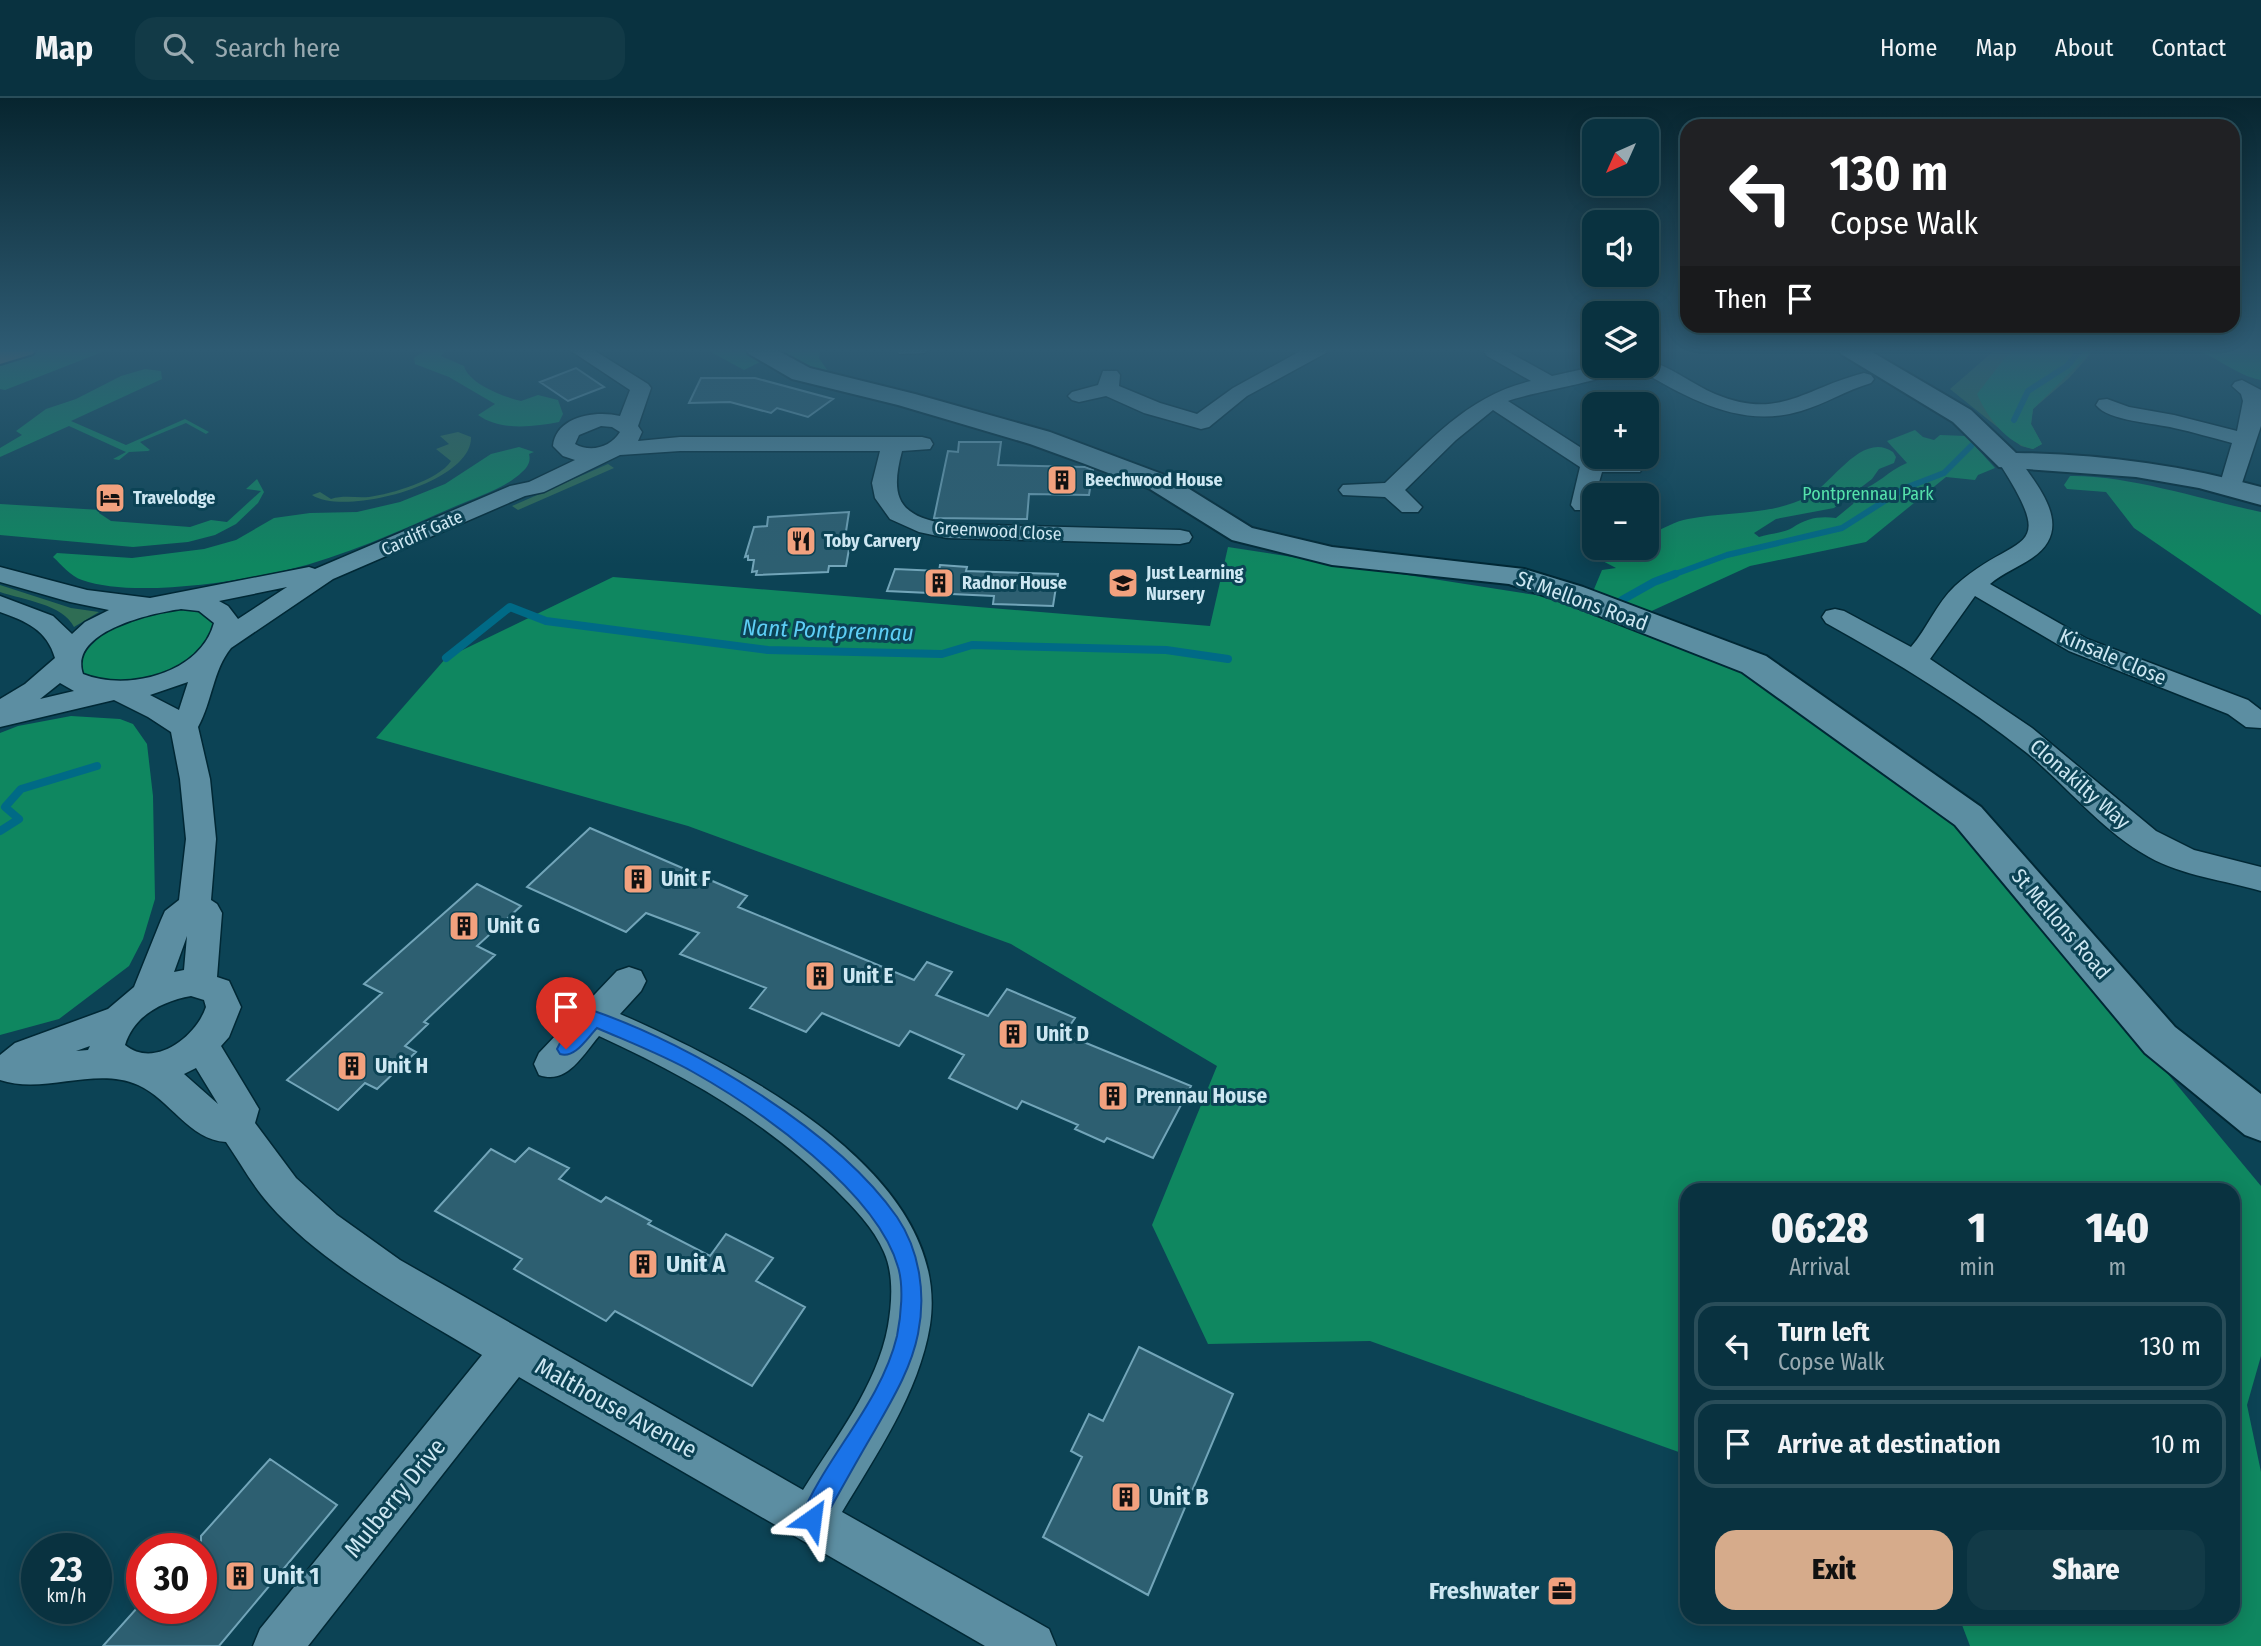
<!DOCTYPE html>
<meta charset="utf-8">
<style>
body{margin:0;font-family:"Fira Sans Condensed",sans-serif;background:#123a47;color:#f1f3f6;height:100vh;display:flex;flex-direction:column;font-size:26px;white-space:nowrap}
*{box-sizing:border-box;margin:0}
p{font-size:23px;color:#99aab1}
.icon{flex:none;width:38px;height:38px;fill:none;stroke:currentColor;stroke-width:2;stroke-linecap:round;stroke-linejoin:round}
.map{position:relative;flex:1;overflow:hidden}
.side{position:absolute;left:1680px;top:1085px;width:560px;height:441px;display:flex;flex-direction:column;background:#093240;border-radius:21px;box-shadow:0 4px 18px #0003,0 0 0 2px #294d59}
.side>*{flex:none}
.guide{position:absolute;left:1680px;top:21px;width:560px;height:214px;border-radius:21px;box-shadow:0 4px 18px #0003,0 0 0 2px #294d59;background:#202124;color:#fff;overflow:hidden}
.needle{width:46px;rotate:225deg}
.buttons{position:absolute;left:1582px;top:21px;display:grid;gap:14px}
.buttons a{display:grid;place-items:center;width:77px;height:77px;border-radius:14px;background:#093240;box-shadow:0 4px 18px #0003,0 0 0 2px #294d59;font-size:35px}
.speed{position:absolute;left:21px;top:1435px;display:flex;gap:14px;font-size:35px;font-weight:700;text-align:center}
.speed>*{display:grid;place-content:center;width:91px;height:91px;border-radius:50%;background:#093240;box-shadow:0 4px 18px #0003,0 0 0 2px #294d59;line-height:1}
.speed small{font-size:18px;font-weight:400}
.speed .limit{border:10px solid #d22;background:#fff;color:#111}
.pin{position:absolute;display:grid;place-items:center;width:60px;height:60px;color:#fff;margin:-72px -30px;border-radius:50% 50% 50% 0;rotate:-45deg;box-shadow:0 0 7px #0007}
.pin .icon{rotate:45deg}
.me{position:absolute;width:77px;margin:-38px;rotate:31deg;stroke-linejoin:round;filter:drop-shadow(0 0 5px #0008)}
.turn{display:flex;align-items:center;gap:24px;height:147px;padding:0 35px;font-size:32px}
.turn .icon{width:91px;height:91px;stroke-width:2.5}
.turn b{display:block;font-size:49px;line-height:60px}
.then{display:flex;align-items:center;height:66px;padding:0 35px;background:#0003;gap:14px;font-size:26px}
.eta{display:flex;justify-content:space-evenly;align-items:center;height:119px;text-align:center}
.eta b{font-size:42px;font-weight:800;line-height:49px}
.button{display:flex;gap:14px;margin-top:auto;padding:14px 35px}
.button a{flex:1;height:80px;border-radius:21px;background:#d6ab8b;color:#111;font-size:28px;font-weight:800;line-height:80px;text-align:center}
.button a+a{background:#123a47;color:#f1f3f6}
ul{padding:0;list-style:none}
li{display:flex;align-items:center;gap:21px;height:88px;margin:0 14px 10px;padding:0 21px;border:4px solid #294d59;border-radius:21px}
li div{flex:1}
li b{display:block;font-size:26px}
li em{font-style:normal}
header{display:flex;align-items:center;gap:42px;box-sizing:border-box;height:98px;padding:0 35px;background:#093240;border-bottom:2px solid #294d59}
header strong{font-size:33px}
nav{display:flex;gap:38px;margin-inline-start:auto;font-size:24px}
.search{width:490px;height:63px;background:#123a47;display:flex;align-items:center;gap:18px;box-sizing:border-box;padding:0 24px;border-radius:21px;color:#99aab1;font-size:26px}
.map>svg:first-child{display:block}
.green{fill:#2f6d54}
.forest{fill:#0f8760}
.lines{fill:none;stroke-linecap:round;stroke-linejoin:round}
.stream-far1{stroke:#006a86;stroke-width:6}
.stream{stroke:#006a86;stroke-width:8}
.building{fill:#2d5f71;stroke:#72a5b9;stroke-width:2}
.minor-casing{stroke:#002835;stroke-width:3}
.tertiary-casing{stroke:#002835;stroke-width:4}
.secondary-casing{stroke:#002835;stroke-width:4}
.primary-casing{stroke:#002835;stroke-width:4}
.minor{fill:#5c8ea2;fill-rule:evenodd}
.tertiary{fill:#5c8ea2;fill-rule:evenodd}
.secondary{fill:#5c8ea2;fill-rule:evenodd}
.primary{fill:#9c725d;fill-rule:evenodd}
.route{fill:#1a73e8;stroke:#114b97;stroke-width:2}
.labels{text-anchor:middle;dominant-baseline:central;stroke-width:6;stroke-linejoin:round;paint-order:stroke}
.far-poi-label{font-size:18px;font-weight:bold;fill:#cde7f2;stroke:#0c4355;text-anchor:start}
.far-park-label{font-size:18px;fill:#55e1ab;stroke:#0c4355}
.far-street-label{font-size:18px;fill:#cde7f2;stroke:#0c4355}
.street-label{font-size:21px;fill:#cde7f2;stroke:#0c4355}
.poi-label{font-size:21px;font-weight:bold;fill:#cde7f2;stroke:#0c4355;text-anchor:start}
.water-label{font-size:23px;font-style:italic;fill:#5dcef5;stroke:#0c4355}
.near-poi-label{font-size:24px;font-weight:bold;fill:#cde7f2;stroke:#0c4355;text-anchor:start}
.near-street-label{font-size:24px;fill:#cde7f2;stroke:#0c4355}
</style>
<header>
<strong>Map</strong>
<div class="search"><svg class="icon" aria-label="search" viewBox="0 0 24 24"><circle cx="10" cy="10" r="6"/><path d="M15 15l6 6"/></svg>Search here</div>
<nav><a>Home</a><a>Map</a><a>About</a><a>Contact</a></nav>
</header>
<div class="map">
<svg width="2261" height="1548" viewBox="0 0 2261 1548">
<rect width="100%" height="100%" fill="#0c4355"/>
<path class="green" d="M1996,251H2095L2069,280L2033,311L2031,326L2042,346L2033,351L2021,348L1950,291Z
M458,334L471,339C473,385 345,419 312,397L320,394L331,401C344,397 355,400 369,399C391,396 439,382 451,363L436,351L449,346L440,338Z
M608,366L614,370L518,412L512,408Z
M0,487L71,510L99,514L74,529C63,506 23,502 0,494Z"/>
<path class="forest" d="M39,251H110L5,292L0,291V265Z
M428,251H447L441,258L464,268C469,286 504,299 521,303L538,297L558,302L563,316L559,324C533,329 500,333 478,317L495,306L449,279L415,266L414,260Z
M705,251H753L768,260L744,272Z
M766,251H820L819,260L827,272L866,288L797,269Z
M2016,251H2094L2033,311L2031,326L2042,346L2033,351C2007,346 1987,319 1977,296L2005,260Z
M2192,251H2261V282C2235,277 2217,258 2192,251Z
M145,271L161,273L162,281L71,323L126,347L185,321L209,334L206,336L186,325L140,344L150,352L148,353L129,354L119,362L113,361L126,354L69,328L0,359V350L22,337L16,333L46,311L76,301L121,278Z
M1915,332L1923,339L1934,342L1940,337L1966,338L1995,370L1978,377L1975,382L1946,379L1866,444L1750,468L1645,516L1592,496L1602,472L1616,470L1597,460L1599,450H1647V431L1653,435C1664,430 1676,423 1688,421C1728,413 1772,418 1809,398C1833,385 1862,333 1893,354L1896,359L1894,365L1879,371L1872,381L1834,410L1776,421L1754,435L1759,439C1768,436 1784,435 1792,430C1807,420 1819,418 1836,420L1853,406L1859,393C1878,387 1889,372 1907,365L1887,343Z
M519,349L534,354L529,356C531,363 528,369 522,374C506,390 476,399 456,408C401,432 346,458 287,472C235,484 132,500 82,482C70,478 62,467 53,459L57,455L132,460L204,451L236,442L274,420L310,415L357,414L400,404L445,386L491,356Z
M2070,378C2129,377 2203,402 2261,414V517L2134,430L2106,394L2067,391L2064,387Z
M257,381L264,394L258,405L236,426L215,437L188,444L133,449L0,437V406L101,412L99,415L111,423L190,429L211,422L227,424L261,393L246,391Z
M1228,449L1561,501L1743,571L1956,721L2261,1088V1258L2247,1307L2261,1374V1548H1970L1959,1519H2233V1092H1687V1357L1370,1243L1208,1246L1152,1127L1217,968L1011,846L688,728L376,640L446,560L613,479L1210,528Z
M171,510C268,514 174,586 127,584C118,583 104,585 95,582C54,567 113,527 129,520C142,516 158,514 171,510Z
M71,618L120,621L133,626L147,646L153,698L155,801L143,841L129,868L59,921L0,937V635L18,628Z"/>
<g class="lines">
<path class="stream-far1" d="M2014,322L2028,293L2067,268L2081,251
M1670,478L1727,457L1842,430L1905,390L1944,375L1971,348"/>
<path class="stream" d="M1622,502L1654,484L1675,476
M446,560L510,509L546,523L768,552L942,556L972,547L1166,552L1228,561
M0,733L19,721L5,709L21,691L97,668"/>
</g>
<path class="building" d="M576,270L604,289L568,303L540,284Z
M701,280H755L833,301L808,319L777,310L771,315L730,304L689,305Z
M959,344H1001L998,367L1085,369L1093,372L1089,397L1029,396L1027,421L934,420L948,353L958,354Z
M849,414L845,440H851L846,468H829L828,474L756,477L757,473L752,474L754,462H748V458L745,459L754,429L767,428L768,419Z
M940,467L967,469L966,473L1058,476L1053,508L993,506L994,498L887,493L895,471L939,473Z
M590,730L747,798L738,809L914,882L927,864L952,874L936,897L988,918L1007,891L1075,920L1064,936L1191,988L1153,1060L1107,1040L1104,1044L1075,1031L1078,1027L1022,1003L1017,1011L949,980L964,957L910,933L899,948L822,915L806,934L750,910L766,890L680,856L699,835L646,815L626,834L527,789Z
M477,786L521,808L477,848L495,857L424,924L428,926L405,948L416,954L377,991L365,985L338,1012L287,982L382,895L364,886Z
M529,1050L569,1070L559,1081L601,1104L606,1099L651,1123L648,1126L710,1158L726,1136L773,1160L756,1183L805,1209L752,1288L615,1213L606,1223L514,1171L522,1161L435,1113L491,1051L515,1064Z
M1139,1249L1233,1296L1148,1497L1043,1439L1082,1359L1071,1353L1089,1316L1103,1323Z
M270,1361L337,1407L219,1548H103L137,1510H201V1438Z"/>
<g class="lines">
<g class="minor-casing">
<path id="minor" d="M568,251H592L648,286L651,290L638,328L642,334L638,343L680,339H922L930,341L933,346L930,351L902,353C890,398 897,418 947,426L1180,432L1189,434L1192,439L1189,444L1180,446L947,440L919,434L890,421L875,400L872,385L880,353H680L620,357L544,394L525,398L333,481L231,550C213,572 212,604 198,629L210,681L216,741L211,802L217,806L222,815L217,879L229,883L241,909L229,939L221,948L259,1011L255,1025L296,1080L337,1117L400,1162L803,1392C835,1341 877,1288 888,1228C892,1205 894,1176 884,1154C874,1130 853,1109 835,1091C764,1022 688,979 599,938C582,958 567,987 539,977L534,966L539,955L617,873L629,869L641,873L646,883L641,893L620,916C734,966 953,1075 930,1227C919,1295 876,1357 842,1414L1049,1531L1056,1548H985L519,1279L308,1548H253L260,1531L482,1257C412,1215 322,1167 269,1106C252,1087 240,1064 226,1044C189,1042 170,1001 138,987C95,968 44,997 0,982V957L15,945L108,911L134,889L161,822L165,813L179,802L186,741L180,681L171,634L148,619L114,602L0,629V601L25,586L55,560C47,532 26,523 0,514V498L53,518L72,536L85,524L109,512L70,504L0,484V469L87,492L150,500L309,469L315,471L510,388L529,384L575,362L563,358L553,348C556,318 596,312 620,318L630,292ZM601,328L612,329L620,334C611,349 591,355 575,346L579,337ZM287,489L238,521L228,508L219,503ZM181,511L199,513L214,525C201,575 128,594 83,576C68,533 153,515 181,511ZM188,584L179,612L150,597ZM60,585L74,593L40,601ZM187,838L184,872L174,874ZM191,898L204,902L206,909C196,939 154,971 125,947C134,917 163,903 191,898ZM90,948L88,952L76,953ZM196,970L218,1006L184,976Z
M897,251H928L925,255L899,256Z
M1304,251H1329L1326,255L1247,298L1209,329L1201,331L1144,315L1106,298L1079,304L1072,302L1068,298L1072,294L1098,287L1103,273H1117L1120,277L1119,288L1160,305L1197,316L1233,290Z
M1486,251H1503L1552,278L1597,268H1626C1617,282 1530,294 1508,303L1597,360L1640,364L1643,369L1640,374H1602L1591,412H1575L1571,407L1580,369L1493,312L1456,342L1405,392L1422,409L1418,414H1402L1385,399L1343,397L1339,392L1343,387L1385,385C1430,343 1469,297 1531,283L1487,258L1484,254Z
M1647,262C1670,268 1692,286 1715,296C1780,323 1804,290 1864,275L1871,277L1874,281L1871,285C1847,292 1825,306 1801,313C1741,331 1690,301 1639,272L1636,268H1647Z
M2242,282L2261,292V328L2239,394H2223L2219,389L2232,345C2213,340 2193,334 2174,330C2155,325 2108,323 2096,307L2099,302L2107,301L2129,309L2174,317L2237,333L2243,303L2241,296L2232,288L2235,284Z
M2009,356L2017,358C2038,389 2076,430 2032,460C2019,469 2003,475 1990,486L2087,541L2248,602L2261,612V630L2246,629L2228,616L2069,553L1975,498L1930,561L2032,630L2156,733L2194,752L2261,769V793C2224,782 2183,778 2149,759C2102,733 2068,689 2027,655C1964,605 1896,564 1826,525L1822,519L1826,513L1835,511L1844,513L1911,549C1927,531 1936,506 1955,488C2017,432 2061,461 1998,363L2001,358Z"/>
</g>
<g class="tertiary-casing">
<path id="tertiary" d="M1838,251H1867L1971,312L2016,355C2100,356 2181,367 2261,389V407L2199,390L2136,379L1999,369L1953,324L1841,256Z"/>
</g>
<g class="secondary-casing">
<path id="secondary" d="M746,251H775L810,270L915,296L1050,334L1170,379L1252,430L1332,449L1524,471L1583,489L1766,558L1981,709L2175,929L2261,996V1043L2245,1037L2145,955L1955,727L1742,574L1561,503L1509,486L1332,467L1232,442L1150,391L1085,366L1030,346L898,307L792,281L749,256Z"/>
</g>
<g class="primary-casing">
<path id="primary" d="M0,251H36L33,256L0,266Z"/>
</g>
<use href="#minor" class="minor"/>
<use href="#tertiary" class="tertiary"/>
<use href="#secondary" class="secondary"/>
<use href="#primary" class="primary"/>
</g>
<linearGradient id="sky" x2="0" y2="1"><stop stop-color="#07252f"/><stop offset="0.54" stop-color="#2e5b73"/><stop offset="1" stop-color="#2e5b73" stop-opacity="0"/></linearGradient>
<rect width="2261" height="467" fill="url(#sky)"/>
<path class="route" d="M594,913C693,947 837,1033 897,1119C920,1153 926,1197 918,1236C911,1271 892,1302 875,1332C856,1364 838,1397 820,1429L812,1432L803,1429L800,1421C826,1358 881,1305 897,1238C901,1218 904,1188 898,1169C877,1094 759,1011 693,974C663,957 629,944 597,930C587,940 575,961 560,956L557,951L560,945L588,915Z"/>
<defs>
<g id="building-square" transform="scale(1.575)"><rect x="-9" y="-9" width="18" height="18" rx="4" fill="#f2a17e" stroke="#0c4355"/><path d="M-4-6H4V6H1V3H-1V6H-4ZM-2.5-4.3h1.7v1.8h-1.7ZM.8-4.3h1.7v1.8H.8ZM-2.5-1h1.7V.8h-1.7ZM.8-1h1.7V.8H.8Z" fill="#111"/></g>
<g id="hotel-square" transform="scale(1.575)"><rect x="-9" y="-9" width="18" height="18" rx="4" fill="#f2a17e" stroke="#0c4355"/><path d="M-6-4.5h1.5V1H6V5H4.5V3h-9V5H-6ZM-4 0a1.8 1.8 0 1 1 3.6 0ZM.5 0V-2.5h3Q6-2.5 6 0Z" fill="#111"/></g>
<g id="restaurant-square" transform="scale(1.575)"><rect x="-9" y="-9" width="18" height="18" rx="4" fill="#f2a17e" stroke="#0c4355"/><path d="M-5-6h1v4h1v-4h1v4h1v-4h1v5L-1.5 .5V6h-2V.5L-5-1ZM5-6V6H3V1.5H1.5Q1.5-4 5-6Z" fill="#111"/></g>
<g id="school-square" transform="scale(1.575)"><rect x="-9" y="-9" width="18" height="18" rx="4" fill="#f2a17e" stroke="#0c4355"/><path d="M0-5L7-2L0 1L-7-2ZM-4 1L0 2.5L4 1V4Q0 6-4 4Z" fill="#111"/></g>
<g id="office-square" transform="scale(1.575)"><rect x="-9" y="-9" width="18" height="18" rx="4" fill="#f2a17e" stroke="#0c4355"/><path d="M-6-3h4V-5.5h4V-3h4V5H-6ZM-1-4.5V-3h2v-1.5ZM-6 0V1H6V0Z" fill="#111"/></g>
</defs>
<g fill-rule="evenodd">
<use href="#building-square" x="1062" y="382"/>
<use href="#hotel-square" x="110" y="400"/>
<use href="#restaurant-square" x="801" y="443"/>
<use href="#building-square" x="939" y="485"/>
<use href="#school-square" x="1123" y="485"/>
<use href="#building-square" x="638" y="781"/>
<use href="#building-square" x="464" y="828"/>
<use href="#building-square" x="820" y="878"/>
<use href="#building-square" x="1013" y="936"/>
<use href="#building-square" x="352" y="968"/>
<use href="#building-square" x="1113" y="998"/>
<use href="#building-square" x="643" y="1166"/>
<use href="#building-square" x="1126" y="1399"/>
<use href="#building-square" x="240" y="1478"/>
<use href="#office-square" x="1562" y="1493"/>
</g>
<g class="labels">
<g class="far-poi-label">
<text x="1085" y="382">Beechwood House</text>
<text x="133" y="400">Travelodge</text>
<text x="824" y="443">Toby Carvery</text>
<text x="1146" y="475">Just Learning<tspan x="1146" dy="21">Nursery</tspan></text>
<text x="962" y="485">Radnor House</text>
</g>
<g class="far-park-label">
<text x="1868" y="396">Pontprennau Park</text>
</g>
<g class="far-street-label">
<text transform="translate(998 433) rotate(3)">Greenwood Close</text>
<text transform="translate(422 435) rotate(-24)">Cardiff Gate</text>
</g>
<g class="street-label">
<text transform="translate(1582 503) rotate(20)">St Mellons Road</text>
<text transform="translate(2113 559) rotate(23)">Kinsale Close</text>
<text transform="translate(2080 686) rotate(41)">Clonakilty Way</text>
<text transform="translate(2061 826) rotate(49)">St Mellons Road</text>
</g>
<g class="poi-label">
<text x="661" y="781">Unit F</text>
<text x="487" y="828">Unit G</text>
<text x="843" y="878">Unit E</text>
<text x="1036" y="936">Unit D</text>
<text x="375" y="968">Unit H</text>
<text x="1136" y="998">Prennau House</text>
</g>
<g class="water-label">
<text transform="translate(828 532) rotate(2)">Nant Pontprennau</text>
</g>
<g class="near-poi-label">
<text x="666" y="1166">Unit A</text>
<text x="1149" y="1399">Unit B</text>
<text x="263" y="1478">Unit 1</text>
<text x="1539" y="1493" text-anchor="end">Freshwater</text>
</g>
<g class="near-street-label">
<text transform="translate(616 1310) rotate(29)">Malthouse Avenue</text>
<text transform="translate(395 1400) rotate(-51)">Mulberry Drive</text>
</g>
</g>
</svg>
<div class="buttons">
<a><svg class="needle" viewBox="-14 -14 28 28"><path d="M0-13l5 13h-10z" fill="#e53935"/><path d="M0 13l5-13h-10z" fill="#99aab1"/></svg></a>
<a><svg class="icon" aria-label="sound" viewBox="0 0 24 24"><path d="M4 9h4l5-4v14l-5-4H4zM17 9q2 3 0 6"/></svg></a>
<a><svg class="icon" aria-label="layers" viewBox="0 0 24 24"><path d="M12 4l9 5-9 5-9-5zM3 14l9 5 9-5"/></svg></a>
<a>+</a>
<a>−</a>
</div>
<div class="speed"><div>23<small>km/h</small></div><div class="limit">30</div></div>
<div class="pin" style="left:566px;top:951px;background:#d93025"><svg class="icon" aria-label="arrive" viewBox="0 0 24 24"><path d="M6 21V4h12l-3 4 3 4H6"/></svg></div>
<svg class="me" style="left:812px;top:1421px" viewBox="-20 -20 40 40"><path d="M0-17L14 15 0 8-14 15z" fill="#1a73e8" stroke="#fff" stroke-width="4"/></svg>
<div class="guide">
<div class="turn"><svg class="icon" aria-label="left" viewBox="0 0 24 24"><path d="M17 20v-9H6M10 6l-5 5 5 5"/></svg><div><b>130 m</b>Copse Walk</div></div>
<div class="then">Then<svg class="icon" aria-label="arrive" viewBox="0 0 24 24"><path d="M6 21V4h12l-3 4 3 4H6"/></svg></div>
</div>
<section class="side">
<div class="eta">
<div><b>06:28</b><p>Arrival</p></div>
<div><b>1</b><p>min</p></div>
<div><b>140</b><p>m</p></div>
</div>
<ul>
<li><svg class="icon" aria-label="left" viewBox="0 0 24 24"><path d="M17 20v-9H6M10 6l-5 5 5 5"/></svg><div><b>Turn left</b><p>Copse Walk</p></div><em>130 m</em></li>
<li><svg class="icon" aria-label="arrive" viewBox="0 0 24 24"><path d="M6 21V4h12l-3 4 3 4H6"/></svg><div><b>Arrive at destination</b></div><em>10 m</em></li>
</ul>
<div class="button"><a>Exit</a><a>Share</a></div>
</section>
</div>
